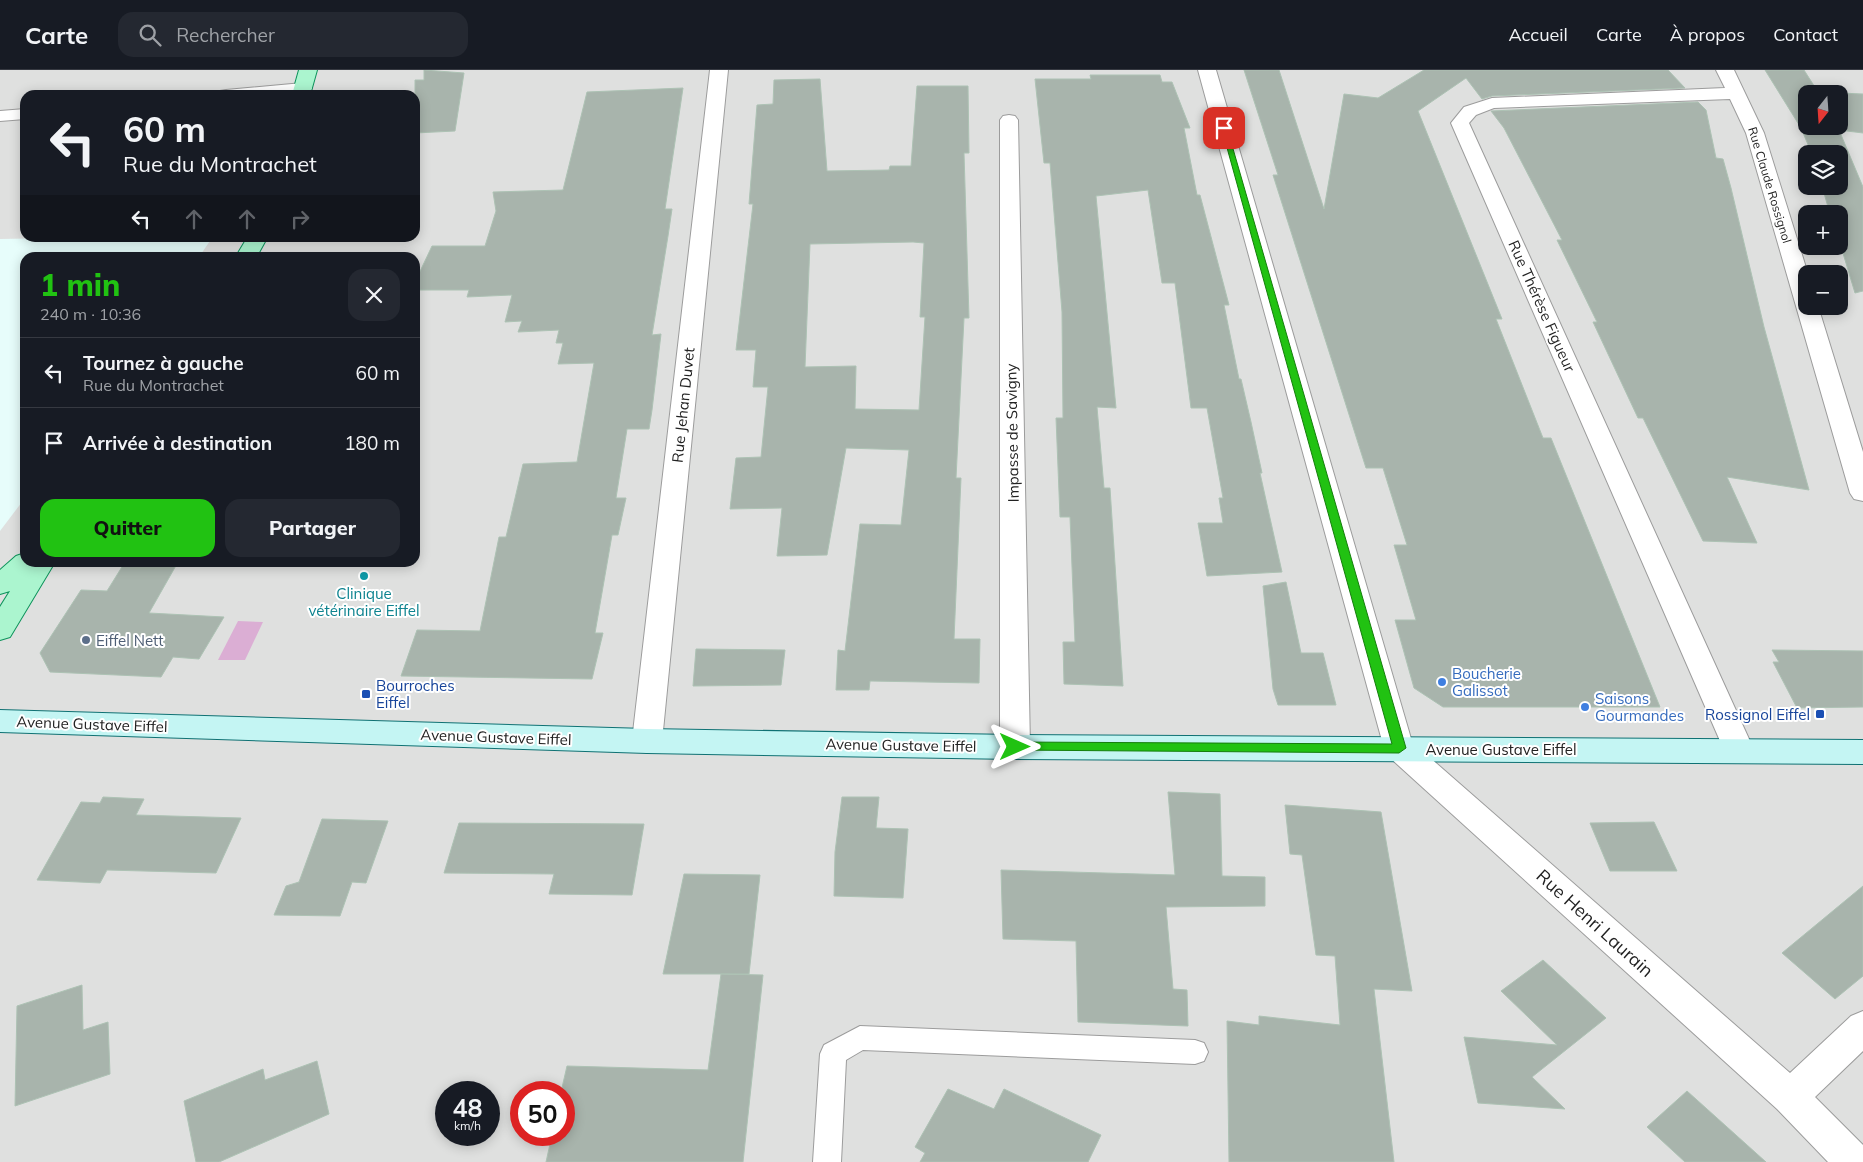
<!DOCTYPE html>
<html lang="fr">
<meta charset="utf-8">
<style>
body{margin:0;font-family:Mulish,sans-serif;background:#242831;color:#f1f3f6;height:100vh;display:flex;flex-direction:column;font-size:19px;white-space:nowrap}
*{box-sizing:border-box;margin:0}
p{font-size:16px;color:#9ea1a6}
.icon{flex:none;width:28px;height:28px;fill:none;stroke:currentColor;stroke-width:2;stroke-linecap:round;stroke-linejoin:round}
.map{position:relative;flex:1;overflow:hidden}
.details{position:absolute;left:20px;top:182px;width:400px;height:315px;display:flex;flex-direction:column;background:#171b24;border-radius:15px;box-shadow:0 2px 12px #0003}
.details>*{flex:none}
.top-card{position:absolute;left:20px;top:20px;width:400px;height:152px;border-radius:15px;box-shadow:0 2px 12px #0003;background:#171b24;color:#f1f3f6;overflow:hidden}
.needle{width:32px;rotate:197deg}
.controls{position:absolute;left:1798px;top:15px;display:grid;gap:10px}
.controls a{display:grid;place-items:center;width:50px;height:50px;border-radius:10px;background:#171b24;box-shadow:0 2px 12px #0003;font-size:25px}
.speed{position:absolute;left:435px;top:1011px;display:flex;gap:10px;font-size:25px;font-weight:700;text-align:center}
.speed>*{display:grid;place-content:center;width:65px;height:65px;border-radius:50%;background:#171b24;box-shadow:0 2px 12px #0003;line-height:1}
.speed small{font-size:12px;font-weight:400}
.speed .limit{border:8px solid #d22;background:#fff;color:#111}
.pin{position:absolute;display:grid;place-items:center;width:42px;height:42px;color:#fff;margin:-21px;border-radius:10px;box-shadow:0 2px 8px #0006}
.me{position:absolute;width:55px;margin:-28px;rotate:90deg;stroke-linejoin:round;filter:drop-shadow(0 0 4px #0008)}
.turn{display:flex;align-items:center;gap:18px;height:105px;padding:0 20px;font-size:22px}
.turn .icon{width:65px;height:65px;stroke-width:2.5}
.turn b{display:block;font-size:35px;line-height:42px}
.lanes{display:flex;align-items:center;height:48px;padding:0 20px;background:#0003;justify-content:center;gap:25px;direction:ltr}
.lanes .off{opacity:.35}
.round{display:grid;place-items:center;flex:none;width:52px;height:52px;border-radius:15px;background:#242831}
.head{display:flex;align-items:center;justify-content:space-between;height:85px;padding:0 20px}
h1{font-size:30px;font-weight:800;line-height:38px;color:#21c212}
.cta{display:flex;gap:10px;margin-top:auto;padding:10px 20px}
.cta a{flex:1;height:58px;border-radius:15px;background:#21c212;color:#111;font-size:20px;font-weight:800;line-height:58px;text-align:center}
.cta a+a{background:#242831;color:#f1f3f6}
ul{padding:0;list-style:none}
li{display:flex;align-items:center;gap:15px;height:70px;padding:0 20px;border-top:1px solid #363941}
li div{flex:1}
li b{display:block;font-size:19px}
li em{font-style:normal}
header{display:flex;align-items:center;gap:30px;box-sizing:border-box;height:70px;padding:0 25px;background:#171b24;border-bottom:1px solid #363941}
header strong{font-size:24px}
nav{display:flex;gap:28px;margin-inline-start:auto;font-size:18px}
.search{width:350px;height:45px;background:#242831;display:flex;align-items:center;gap:12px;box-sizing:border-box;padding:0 18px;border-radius:15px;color:#9ea1a6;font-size:19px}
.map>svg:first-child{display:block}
.residential{fill:#dfe0df;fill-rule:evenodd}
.education{fill:#e7fdfb}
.water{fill:#dbaed4}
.building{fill:#a8b4ac;stroke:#adc2b4;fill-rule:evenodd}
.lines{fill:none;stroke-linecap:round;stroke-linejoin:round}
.lane-casing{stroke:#9c9c9c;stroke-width:2}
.street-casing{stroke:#9c9c9c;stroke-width:2}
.secondary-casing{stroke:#0f7173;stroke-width:2}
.primary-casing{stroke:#0d935b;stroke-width:2}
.lane{fill:#fff;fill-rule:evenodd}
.street{fill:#fff;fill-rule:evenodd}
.secondary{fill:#c4f5f3;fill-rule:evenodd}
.primary{fill:#abf5cf;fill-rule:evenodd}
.route{fill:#21c212;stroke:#157e0c}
.culture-dot{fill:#0f9aa8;stroke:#fff;stroke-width:2}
.service-dot{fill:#5c6f8a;stroke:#fff;stroke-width:2}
.shop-dot{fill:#3f7fe0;stroke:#fff;stroke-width:2}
.transit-dot{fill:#1a4fb4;stroke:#fff;stroke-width:2}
.labels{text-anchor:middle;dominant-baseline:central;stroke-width:4;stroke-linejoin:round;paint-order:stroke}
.far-street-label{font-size:12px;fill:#222;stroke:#fff}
.street-label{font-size:15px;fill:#222;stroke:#fff}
.culture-label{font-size:15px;fill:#0d838f;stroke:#fff}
.service-label{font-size:15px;fill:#4e5e75;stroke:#fff;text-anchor:start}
.shop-label{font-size:15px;fill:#366cbe;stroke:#fff;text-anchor:start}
.transit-label{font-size:15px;fill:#164399;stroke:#fff;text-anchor:start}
.near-street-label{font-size:18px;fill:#222;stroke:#fff}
</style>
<header>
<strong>Carte</strong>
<div class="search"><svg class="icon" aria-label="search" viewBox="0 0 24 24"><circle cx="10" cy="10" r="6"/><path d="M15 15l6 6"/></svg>Rechercher</div>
<nav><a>Accueil</a><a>Carte</a><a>À propos</a><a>Contact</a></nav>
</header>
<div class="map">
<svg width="1863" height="1092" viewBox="0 0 1863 1092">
<rect width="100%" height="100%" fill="#eaf1ee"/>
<path class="residential" d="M0,0H1863V1092H0ZM1806,24H1839V56H1806ZM25,25H415V168H25ZM1806,84H1839V116H1806ZM1806,144H1839V176H1806ZM25,188H415V492H25ZM1806,204H1839V236H1806ZM446,1022H489V1065H446ZM521,1022H564V1065H521Z"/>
<path class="education" d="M56,168H212L199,187L25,188V428L0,461V169Z"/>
<path class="water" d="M238,551L263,552L245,590H218Z"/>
<path class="building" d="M424,0L464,3L455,61L415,63V10H424Z
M1244,0H1279L1324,139L1344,24L1378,28L1424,0H1668L1685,18L1492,26L1482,29L1466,8L1418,41L1502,249H1496L1543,368H1551L1660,637H1443L1414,618L1395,550H1416L1394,475H1407L1383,398H1366L1273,105H1278Z
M1765,0H1804L1818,22L1863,24V63L1839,60L1863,117V221L1855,223L1839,170V144H1830L1822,116H1839V84H1812L1801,58ZM1806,24H1839V56H1806Z
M1090,5H1160L1162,12H1172L1190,58H1184L1197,125H1200L1229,235H1224L1239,309H1241L1251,352L1262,403H1260L1282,502L1207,506L1198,453H1223L1219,428H1223L1207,338H1191L1175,213H1162L1148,120L1096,126L1116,338L1097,337L1104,418H1110L1123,616L1064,614L1063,572H1075L1070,447H1060L1056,348H1063L1062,242L1050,93H1044L1035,9H1091Z
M820,9L827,101L889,100L890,96H911L917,16H968L969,83H964L969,248H964L956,408H961L954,569H980L979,613L870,611L869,620H836L838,580L845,581L860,454L901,455L909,380L846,378L827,485L777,486L782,438L730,439L736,388L761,387L768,317H753L756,280H736L753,134H749L757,35L773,34L774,10ZM913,172L924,173L920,247H925L919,340L855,339L856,296L805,297L810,174Z
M683,18L665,139H672L668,166L652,265L661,264L652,340L649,359H627L616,428H626L618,465H612L595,563H603L592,609L401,606L417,560L480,561L499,467H506L523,394L577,392L594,293L558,294L563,273H556L559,260L518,262L522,251L505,252L512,225L467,227L469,220H415V212L432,176H485L496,141L493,122L563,120L587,22Z
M1698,32L1706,40L1716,88L1723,89L1731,118L1764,257L1809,420L1727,407L1757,473L1703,471L1643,348H1638L1593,252H1597L1557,170H1562L1504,58L1491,41Z
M125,492H178L149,543L224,547L199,589L173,587L161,607L50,602L40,583L81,520L107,521Z
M1286,512L1301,583H1323L1336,635H1278L1273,619L1263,516Z
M696,579L785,580L781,615L693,616Z
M1772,580L1863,581V637L1797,638L1773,592H1779Z
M1168,722L1220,724L1222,806L1265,807V836L1166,837L1173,919L1187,920L1188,956L1078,952L1076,871L1003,869L1001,800L1175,805Z
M103,727L144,729L136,745L241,748L216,803L107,800L100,813L37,810L81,732L100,733Z
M842,727H879L876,758L908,759L903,828L834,826L835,782Z
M1285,735L1381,742L1412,921L1374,919L1394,1092H1229L1227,951L1259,955V946L1340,955L1335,886L1316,885L1302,785L1290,784Z
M322,749L388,751L366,813L352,812L340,846L274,845L286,816L299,812Z
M1654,752L1677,801H1610L1590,753Z
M459,753L644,754L632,825L549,824L554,804L444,803Z
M684,804L760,805L749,904H663Z
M1863,816V906L1835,929L1782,883Z
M1543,890L1606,948L1532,1007L1565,1039L1478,1033L1464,967L1557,975L1501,921Z
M721,904L763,905L743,1092H546L552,1065H564V1022H561L567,996L708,1000Z
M82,915L83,960L108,952L110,1004L15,1036L17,936Z
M317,991L329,1044L219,1092H196L184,1031L263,999L265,1010Z
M948,1019L994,1039L1004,1019L1101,1065L1088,1092H920L925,1083L915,1077Z
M1687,1021L1766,1092H1685L1647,1057Z"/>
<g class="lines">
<g class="lane-casing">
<path id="lane" d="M860,956L1195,970L1204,973L1208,982L1204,991L1195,994L863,980L846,990L841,1092H813L820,984L824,975Z"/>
</g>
<g class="street-casing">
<path id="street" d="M710,0H728L662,671L658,679L647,683L636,679L632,671Z
M1198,0H1216L1412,672L1790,1003L1851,946L1863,941V981L1815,1027L1863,1075V1092H1828L1777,1039L1388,686L1384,678Z
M1716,0H1734L1764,63L1808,204L1806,236H1818L1863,382V431L1854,429L1850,423L1746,63L1730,29L1494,38L1476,45L1469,53L1754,680L1750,688L1739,692L1728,688L1724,680L1451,53L1464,37L1492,28L1725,18Z
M303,13L309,14L312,18L309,22L285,25H217L220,21L226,20Z
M25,39V49L0,51V41Z
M1009,45L1015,46L1018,50L1030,677L1026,685L1015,689L1004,685L1000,677V50L1003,46Z"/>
</g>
<g class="secondary-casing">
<path id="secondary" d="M0,640L647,659L1015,665L1863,670V694L1015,689L647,683L0,662Z"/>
</g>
<g class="primary-casing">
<path id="primary" d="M299,0H317L310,25H292Z
M247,168H267L256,188H235Z
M25,483V492H55L10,567L0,570V537L10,521L0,524V500L16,486Z"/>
</g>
<use href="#lane" class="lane"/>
<use href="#street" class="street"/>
<use href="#secondary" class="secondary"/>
<use href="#primary" class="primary"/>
</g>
<path class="route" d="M1221,56L1227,58L1406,678L1399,683L1010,680L1009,677L1010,673L1015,672L1392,674Z"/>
<circle class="culture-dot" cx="364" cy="506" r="5"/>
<circle class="service-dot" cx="86" cy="570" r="5"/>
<g class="shop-dot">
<circle cx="1442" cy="612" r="5"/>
<circle cx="1585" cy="637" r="5"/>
</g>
<g class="transit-dot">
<rect x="361" y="619" width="10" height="10" rx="2.5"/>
<rect x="1815" y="639" width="10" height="10" rx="2.5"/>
</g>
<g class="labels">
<g class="far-street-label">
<text transform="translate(1770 115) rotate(73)">Rue Claude Rossignol</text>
</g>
<g class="street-label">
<text transform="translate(1542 236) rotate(66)">Rue Thérèse Figueur</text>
<text transform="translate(683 335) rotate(-84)">Rue Jehan Duvet</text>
<text transform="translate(1012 363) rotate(-91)">Impasse de Savigny</text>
<text transform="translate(92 654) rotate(2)">Avenue Gustave Eiffel</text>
<text transform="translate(496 667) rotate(2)">Avenue Gustave Eiffel</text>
<text transform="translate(901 675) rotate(1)">Avenue Gustave Eiffel</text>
<text x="1501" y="679">Avenue Gustave Eiffel</text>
</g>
<g class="culture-label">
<text x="364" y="523">Clinique<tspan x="364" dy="17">vétérinaire Eiffel</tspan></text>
</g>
<g class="service-label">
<text x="96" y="570">Eiffel Nett</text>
</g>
<g class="shop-label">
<text x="1452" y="603">Boucherie<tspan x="1452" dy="17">Galissot</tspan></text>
<text x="1595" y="628">Saisons<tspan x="1595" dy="17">Gourmandes</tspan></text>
</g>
<g class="transit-label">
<text x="376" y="615">Bourroches<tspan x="376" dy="17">Eiffel</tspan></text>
<text x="1810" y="644" text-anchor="end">Rossignol Eiffel</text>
</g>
<g class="near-street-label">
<text transform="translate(1595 853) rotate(42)">Rue Henri Laurain</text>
</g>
</g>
</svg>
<div class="controls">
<a><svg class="needle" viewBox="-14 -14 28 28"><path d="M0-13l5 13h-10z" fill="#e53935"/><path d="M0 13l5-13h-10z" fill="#9ea1a6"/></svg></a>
<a><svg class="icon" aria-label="layers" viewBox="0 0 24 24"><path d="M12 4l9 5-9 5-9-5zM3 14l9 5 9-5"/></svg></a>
<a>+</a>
<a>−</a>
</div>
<div class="speed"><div>48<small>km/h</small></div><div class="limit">50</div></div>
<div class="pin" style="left:1224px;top:58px;background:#d93025"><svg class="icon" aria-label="arrive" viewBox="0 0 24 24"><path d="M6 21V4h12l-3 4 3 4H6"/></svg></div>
<svg class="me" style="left:1015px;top:677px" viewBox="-20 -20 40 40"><path d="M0-17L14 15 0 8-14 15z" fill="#21c212" stroke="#fff" stroke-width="4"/></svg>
<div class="top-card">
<div class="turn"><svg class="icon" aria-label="left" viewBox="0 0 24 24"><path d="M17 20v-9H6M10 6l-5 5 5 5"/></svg><div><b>60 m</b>Rue du Montrachet</div></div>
<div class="lanes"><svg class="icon" aria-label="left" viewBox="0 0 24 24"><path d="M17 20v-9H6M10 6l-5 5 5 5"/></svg><svg class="icon off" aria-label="ahead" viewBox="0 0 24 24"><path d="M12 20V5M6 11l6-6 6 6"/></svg><svg class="icon off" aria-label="ahead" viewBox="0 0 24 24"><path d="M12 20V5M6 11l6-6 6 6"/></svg><svg class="icon off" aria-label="right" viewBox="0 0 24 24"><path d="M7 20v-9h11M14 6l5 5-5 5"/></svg></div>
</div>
<section class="details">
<div class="head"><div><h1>1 min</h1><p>240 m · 10:36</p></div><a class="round"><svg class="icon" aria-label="close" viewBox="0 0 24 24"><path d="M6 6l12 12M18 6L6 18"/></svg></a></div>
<ul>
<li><svg class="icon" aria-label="left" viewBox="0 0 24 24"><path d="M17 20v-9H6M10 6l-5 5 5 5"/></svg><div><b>Tournez à gauche</b><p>Rue du Montrachet</p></div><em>60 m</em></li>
<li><svg class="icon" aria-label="arrive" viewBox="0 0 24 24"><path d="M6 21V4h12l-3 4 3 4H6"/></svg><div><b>Arrivée à destination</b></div><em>180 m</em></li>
</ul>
<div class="cta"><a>Quitter</a><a>Partager</a></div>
</section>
</div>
